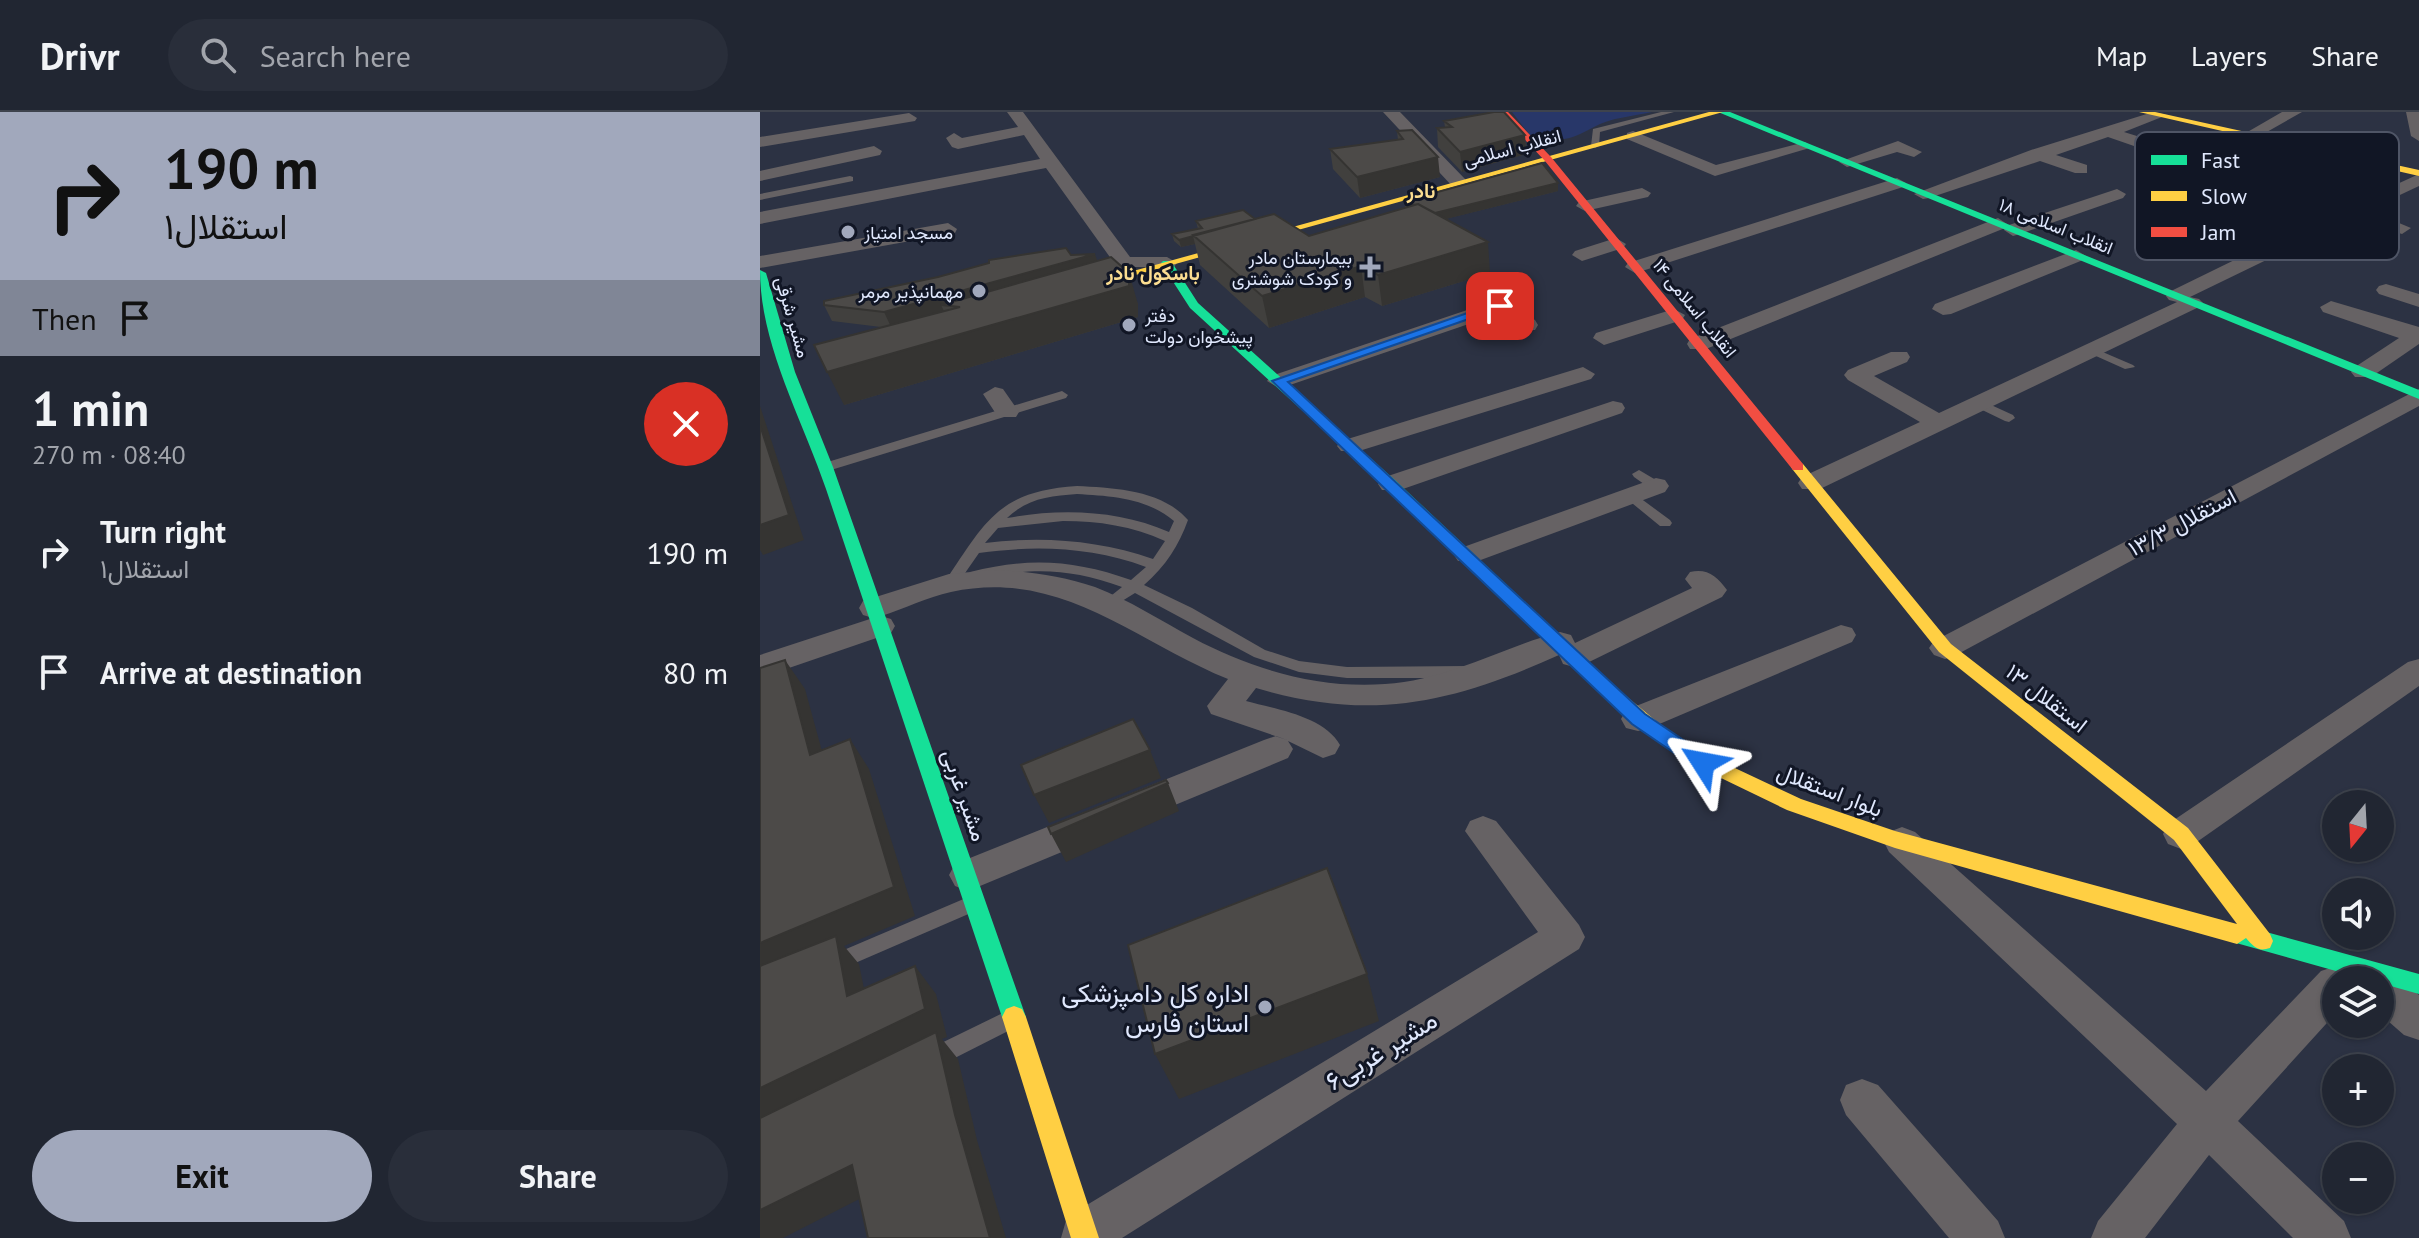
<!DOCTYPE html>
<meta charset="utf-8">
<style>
body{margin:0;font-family:"PT Sans",Vazirmatn,sans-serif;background:#292e3a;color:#f1f3f6;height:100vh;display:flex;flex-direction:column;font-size:30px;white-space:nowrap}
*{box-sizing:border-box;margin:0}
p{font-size:26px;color:#a2a5ac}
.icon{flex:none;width:44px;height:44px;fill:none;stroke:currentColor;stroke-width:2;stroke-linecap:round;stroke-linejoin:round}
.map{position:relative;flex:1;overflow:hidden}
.sheet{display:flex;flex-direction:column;background:#212632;width:760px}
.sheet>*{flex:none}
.guide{background:#a1a8bc;color:#111;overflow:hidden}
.needle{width:52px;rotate:198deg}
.tools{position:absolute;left:1562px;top:678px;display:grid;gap:16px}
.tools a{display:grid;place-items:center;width:72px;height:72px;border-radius:50%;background:#212632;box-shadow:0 2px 6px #0004,0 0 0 2px #3e434d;font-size:40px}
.pin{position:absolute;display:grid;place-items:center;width:68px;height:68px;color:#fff;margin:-34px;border-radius:16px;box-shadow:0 4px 12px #0006}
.me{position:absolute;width:88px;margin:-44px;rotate:304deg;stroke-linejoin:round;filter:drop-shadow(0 0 6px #0008)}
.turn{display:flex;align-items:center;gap:28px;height:168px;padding:0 32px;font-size:36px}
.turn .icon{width:104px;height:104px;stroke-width:2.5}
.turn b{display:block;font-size:56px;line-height:68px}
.then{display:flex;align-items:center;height:76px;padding:0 32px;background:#0003;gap:16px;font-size:30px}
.round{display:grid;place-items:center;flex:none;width:84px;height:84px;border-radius:42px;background:#292e3a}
.head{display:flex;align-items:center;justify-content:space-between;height:136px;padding:0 32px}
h1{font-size:48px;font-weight:700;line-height:60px}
.action{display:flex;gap:16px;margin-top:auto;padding:16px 32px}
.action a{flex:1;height:92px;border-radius:48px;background:#a1a8bc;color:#111;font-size:32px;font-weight:700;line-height:92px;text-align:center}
.action a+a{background:#292e3a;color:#f1f3f6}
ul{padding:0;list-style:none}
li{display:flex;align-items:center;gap:24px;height:120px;padding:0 32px}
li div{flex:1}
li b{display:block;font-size:30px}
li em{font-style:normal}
header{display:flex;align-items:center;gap:48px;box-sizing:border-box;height:112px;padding:0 40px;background:#212632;border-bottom:2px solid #3e434d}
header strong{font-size:38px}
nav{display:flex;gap:44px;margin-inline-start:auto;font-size:28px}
.search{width:560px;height:72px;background:#292e3a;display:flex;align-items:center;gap:20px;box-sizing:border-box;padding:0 28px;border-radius:44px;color:#a2a5ac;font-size:30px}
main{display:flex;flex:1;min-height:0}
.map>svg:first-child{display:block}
.green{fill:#283769}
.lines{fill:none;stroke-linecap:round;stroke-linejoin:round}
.lane{fill:#666264;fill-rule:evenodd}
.street{fill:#666264;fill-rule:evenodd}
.fast{fill:#16e098;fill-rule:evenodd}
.slow{fill:#ffcf43;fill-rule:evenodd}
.jam{fill:#f24e42;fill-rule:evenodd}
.wall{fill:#41403e}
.shaded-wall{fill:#353432}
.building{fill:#4c4a48;stroke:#353432;stroke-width:2}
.route{fill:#1a73e8;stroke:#114b97;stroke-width:2}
.poi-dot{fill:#a1a8bc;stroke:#111625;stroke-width:3}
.labels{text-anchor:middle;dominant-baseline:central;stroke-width:6;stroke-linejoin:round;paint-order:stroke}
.far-street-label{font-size:18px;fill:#e0e8fd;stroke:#111625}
.far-poi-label{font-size:18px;fill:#e0e8fd;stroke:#111625;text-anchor:start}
.far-neighbourhood-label{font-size:20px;font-weight:bold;fill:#fbdd91;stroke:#111625}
.street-label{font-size:22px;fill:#e0e8fd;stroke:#111625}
.near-poi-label{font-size:26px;fill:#e0e8fd;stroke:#111625;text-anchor:end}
.near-street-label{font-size:26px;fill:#e0e8fd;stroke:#111625}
.key{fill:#111625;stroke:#4f5566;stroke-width:2}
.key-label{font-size:22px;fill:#e0e8fd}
</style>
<header>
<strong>Drivr</strong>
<div class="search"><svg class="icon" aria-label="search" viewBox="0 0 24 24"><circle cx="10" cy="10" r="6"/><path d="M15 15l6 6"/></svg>Search here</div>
<nav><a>Map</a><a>Layers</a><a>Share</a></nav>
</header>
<main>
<section class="sheet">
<div class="guide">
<div class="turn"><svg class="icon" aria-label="right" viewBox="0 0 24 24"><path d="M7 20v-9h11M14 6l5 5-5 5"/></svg><div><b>190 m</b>استقلال۱</div></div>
<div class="then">Then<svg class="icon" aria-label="arrive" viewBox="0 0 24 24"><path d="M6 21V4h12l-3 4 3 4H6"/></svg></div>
</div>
<div class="head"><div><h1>1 min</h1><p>270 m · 08:40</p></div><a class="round" style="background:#d93025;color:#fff"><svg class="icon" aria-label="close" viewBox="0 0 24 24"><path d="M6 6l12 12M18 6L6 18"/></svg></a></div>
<ul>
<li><svg class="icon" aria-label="right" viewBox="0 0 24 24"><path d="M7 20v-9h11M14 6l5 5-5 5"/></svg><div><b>Turn right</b><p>استقلال۱</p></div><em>190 m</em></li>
<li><svg class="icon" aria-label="arrive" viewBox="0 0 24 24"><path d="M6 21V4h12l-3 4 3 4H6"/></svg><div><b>Arrive at destination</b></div><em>80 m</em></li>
</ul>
<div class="action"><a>Exit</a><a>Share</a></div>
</section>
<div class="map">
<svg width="1659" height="1126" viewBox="0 0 1659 1126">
<rect width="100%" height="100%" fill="#2c3243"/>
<path class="green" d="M752,0H892C874,4 849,6 834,15C808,29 803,29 772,26Z"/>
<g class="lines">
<path class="lane" d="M901,0H914L840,20L839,34L835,36L831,34L833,17Z
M90,64L93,65V69L0,88V82Z
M1331,235L1373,253L1375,255L1365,257L1327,240L1325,238Z
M302,279L308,283L306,286L71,358H61L60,355L61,352Z
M1218,287L1253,303L1255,306L1249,310L1245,309L1214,294V288Z
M879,358L901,371V377H891L874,365L872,362Z
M317,374C355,376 402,378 428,408C419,433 406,454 384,473L432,496L505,538L539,549L587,555L708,554L716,560L708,566H587L539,560L494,545L375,481L354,494H344L342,491L362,475C309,456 270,455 215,468L208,463L210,460C269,445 314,448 371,468L386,455C331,435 276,433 219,441L196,474H186L184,471C225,410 238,379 317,374ZM317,382C351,384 387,386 414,409L409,420C359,398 301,396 247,406C268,386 290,384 317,382ZM303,409C339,409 372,414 405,429L393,447C338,428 282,424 225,431L238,416Z
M872,380L910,408L912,411L910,414H900L867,387V381Z
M213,783L220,785L223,791L220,797L79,858L72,861L65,858L62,852L65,846Z
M249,898L256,901L260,908L256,915L181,953L173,956L165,953L162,946L165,939Z"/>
<path class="street" d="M247,0H263L370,145H407L417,151L414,155H357L286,56L0,112V100L280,47L264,23L198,37L192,35L186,26L194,21L202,26L258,15Z
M623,0H640L705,67V75H693Z
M1393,0L1407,3L1364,20L1409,34V42H1397L1348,25L1296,43L1327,53V61H1315L1280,49L1169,86L1163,87L1154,82L1271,38Z
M1522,0H1542L1498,25L1484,22Z
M1646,0H1659V29L1651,24Z
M149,1L157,6L155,9L0,35V25Z
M873,19L956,53L1045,30L1053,35L955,64L867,27V21Z
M1138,29L1162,40L1154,45L1137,40L1087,55L1079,50Z
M114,34L122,39L120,43L0,69V59Z
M1478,62L1585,96L1659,62V74L1608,98L1651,116L1642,122L1593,106L1430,185L1439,187L1443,191L1439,195L1060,377H1042L1038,371L1042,365L1160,310L1088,268L1084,263L1088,258L1131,240H1147L1150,245L1147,250L1114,264L1179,301L1417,190L1409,188L1406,184L1409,180L1497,137L1378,94V86H1390L1513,130L1569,103L1472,71L1469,67Z
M1137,66L1146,71L1143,75L882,159L875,161L865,155L868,151Z
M882,76L891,81L888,85L825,99L816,94L819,90Z
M1357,77L1366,82L1363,86L1260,122L1253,124L1244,118L1246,114Z
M1238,106L1247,112L1245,116L946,237H930L927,232L930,227Z
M188,111L197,117L195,121L0,156V144Z
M856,126L866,132L863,136L822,149L812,143L815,139Z
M1316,138L1326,144L1323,148L1191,202L1183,203L1172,197L1175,192Z
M1626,172L1659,182V195L1619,182L1616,178L1619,174Z
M724,176L775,208L778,213L775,218H759L738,202L527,274L519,276L507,269L511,264L725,192L714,182Z
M1571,189L1659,215V232L1611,265H1595L1591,260L1595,255L1639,226L1563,200L1560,195Z
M914,197L925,203L922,208L844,233L833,226L836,221Z
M823,255L835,262L831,267L599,339H581L577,334L581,329Z
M235,275L243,277L259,300L256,305H238L223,282Z
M1659,277V294L1196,543L1185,547L1174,543L1169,536L1174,529Z
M853,289L862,291L865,296L862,301L640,378H622L618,372L622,366Z
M896,366L905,368L909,374L905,380L718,449H698L694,443L698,437Z
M233,458C268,459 302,464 335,475C369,488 400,508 433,526C491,557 558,577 625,572C689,568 740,536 800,520L811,523L815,531L932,476L925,467L930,460C947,456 957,464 967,478L962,485L825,552L814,555L803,552L799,543C692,591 611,610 496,576L486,589C515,597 564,604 580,633L575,642L563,646L528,629L533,637L528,646L208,779L195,774L189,763L195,752L504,628L516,624L527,628L451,602L447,594L468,567C374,529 301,456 191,480C167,485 144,497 121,504L131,507L135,514L131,521L0,566V543L113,506L103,503L99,496L103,489L189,462Z
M1081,513L1092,516L1096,523L1092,530L890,616L878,619L866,616L861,607L866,598Z
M1659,547V574L1434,732L1421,737L1408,732L1403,722L1408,712L1648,550Z
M723,704L736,709L819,813L825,825L819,837L362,1126H301L307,1105L778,820L705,719L710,709Z
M1142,715L1155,720L1446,979L1561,859L1576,854L1591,859L1595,868H1576V901L1478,1009L1584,1109L1591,1126H1533L1449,1043L1385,1126H1331L1338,1109L1417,1012L1129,740L1124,730L1129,720Z
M1620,858L1635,863L1659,883V928L1644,923L1620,902V868H1603L1605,863Z
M1102,967L1118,973L1238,1109L1245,1126H1189L1086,1003L1080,988L1086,973Z"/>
<path class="fast" d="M958,0H970L1659,278V287Z
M403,149H411L438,191L636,369L860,579L863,584L860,589H848L626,375L430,196L401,151Z
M0,158L6,161L35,260L73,355L266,905L262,913L254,916L246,913L242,905C183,729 125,553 66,377C42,306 0,233 0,158Z
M1477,812L1659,862V882L1620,871V868H1608L1469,829L1466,822L1469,815Z"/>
<path class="slow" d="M949,0H963L318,179L308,177Z
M1379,0H1395L1659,58V64Z
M1038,351L1043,352L1191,532L1428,716L1510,822L1513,829L1510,836C1498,840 1494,835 1486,826L1477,832L1135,736L1027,698L932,652L888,623L848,589L845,584L848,579H860L901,613L945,642L1041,687L1135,719L1477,812L1414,728L1179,540L1033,358L1031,355Z
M254,894L262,897L266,905L339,1126H311L242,905L246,897Z"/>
<path class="jam" d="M739,0H748L791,45L1043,352V358H1033L785,49Z"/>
</g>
<path class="wall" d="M684,9L765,23L766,42L702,60L678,35L677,16L685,15Z
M637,19L680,65L600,86L573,57L570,37L638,28Z
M798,79L685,107L730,161L622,194L605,185L509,216L440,153L435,132L421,135L414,129L412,122L438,117L436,109L495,107L549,124L645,96V89Z
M311,143L338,149L378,192V205L84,293L121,215L72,209L64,193Z"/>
<path class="shaded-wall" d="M765,23L766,42L702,60L700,40Z
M678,45L680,65L600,86L597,65Z
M798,71V79L670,111L669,103Z
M433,124L435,132L421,135L419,128Z
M728,130L730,161L622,194L618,163Z
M335,142L340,157L181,193L185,201L132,217L124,200Z
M601,154L605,185L509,216L502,184Z
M369,161L378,192V205L84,293L67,260Z
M0,294L44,428L3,443L0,438Z
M25,548L45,577L71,672L50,643Z
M90,627L109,657L155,804L84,834L99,852L111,911L0,870V831Z
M390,638L401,666L289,711L274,683Z
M408,671L419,699L306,750L291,722Z
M155,854L176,882L187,925L182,927L198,947L217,1028L246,1126H230L195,1003L0,1013V976Z
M607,862L619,909L419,987L395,942Z
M92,1053L119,1077L23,1126H0V1098Z"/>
<path class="building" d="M734,0H744L765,23L700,40L677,16L692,15L684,9Z
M652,18L678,45L597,65L570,37L643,27L637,19Z
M782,51L798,71L675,101L658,92L653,93L645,89Z
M658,92L728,130L618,163L601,154L502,184L433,123L514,102L549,124Z
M483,98L495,107L419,128L412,122L442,116L436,109Z
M306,136L311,143L335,142L124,200L64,193V189L178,165L229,151V148Z
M351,145L369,161V174L67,260L54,233L200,195L181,193Z
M0,313L29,403L0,413Z
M25,548L50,643L90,627L134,775L0,831V556Z
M373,607L390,638L274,683L261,653Z
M406,668L408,671L291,722L288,715Z
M567,756L607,862L395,942L368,833Z
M76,824L87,884L155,854L165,897L0,976V854Z
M176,920L195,1003L230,1126H108L92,1053L0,1098V1006Z"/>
<path class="route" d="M736,191L746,194L528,270L885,602L950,646L953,651L950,656H936L872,612L512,269Z"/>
<g class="poi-dot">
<circle cx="88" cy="120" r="8"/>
<path d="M606 143h8v8h8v8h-8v8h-8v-8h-8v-8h8z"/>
<circle cx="219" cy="179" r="8"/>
<circle cx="369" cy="213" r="8"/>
<circle cx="505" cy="895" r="8"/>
</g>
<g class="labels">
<g class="far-street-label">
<text transform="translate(752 36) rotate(-15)">انقلاب اسلامی</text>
<text transform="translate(1296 114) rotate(22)">۱۸ انقلاب اسلامی</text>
<text transform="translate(935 196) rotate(51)">۱۴ انقلاب اسلامی</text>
<text transform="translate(33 205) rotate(74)">مشیر شرقی</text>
</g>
<g class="far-poi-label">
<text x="104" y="120">مسجد امتیاز</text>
<text x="592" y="145" text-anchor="end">بیمارستان مادر<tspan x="592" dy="21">و کودک شوشتری</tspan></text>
<text x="203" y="179" text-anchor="end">مهمانپذیر مرمر</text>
<text x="385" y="203">دفتر<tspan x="385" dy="21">پیشخوان دولت</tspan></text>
</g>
<g class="far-neighbourhood-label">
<text x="661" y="79">نادر</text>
<text x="393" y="161">باسکول نادر</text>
</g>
<g class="street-label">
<text transform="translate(1422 410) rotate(-28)">۱۳/۳ استقلال</text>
<text transform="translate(1287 586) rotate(38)">۱۳ استقلال</text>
<text transform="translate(1070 678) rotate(21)">بلوار استقلال</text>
<text transform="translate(205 683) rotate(71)">مشیر غربی</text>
</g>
<g class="near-poi-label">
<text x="489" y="880">اداره کل دامپزشکی<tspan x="489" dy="30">استان فارس</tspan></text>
</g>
<g class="near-street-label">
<text transform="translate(621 938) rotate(-32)">مشیر غربی۶</text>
</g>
</g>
<rect x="1375" y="20" width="264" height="128" rx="12" class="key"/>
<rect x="1391" y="43" width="36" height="10" fill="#16e098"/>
<rect x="1391" y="79" width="36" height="10" fill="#ffcf43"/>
<rect x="1391" y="115" width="36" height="10" fill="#f24e42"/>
<g class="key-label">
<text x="1441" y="56">Fast</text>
<text x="1441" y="92">Slow</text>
<text x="1441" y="128">Jam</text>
</g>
</svg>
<div class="tools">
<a><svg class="needle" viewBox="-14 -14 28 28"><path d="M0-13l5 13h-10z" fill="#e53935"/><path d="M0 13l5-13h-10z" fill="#a2a5ac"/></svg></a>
<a><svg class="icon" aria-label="sound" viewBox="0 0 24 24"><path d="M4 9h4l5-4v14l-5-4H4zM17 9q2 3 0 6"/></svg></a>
<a><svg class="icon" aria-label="layers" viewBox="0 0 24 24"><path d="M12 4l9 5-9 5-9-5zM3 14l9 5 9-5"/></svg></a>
<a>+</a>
<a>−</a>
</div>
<div class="pin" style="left:740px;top:194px;background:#d93025"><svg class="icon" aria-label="arrive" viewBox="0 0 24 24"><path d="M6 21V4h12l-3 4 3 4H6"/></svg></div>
<svg class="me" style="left:943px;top:651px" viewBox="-20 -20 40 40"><path d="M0-17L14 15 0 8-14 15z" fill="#1a73e8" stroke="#fff" stroke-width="4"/></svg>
</div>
</main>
